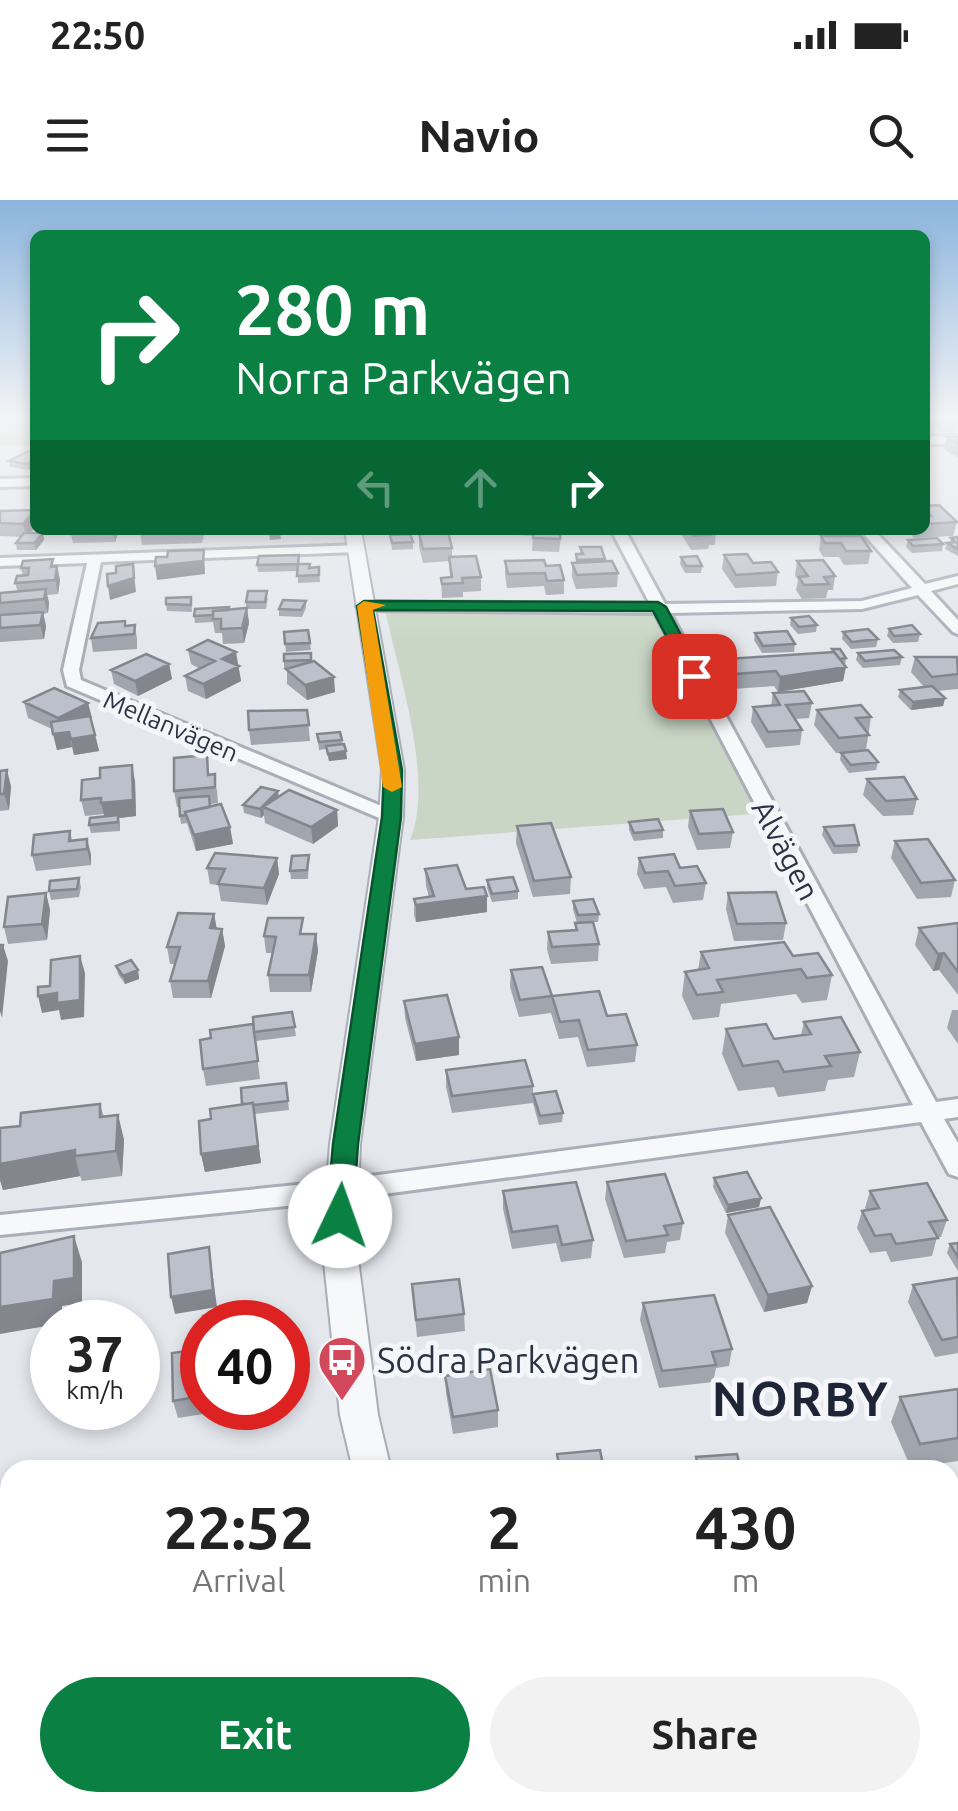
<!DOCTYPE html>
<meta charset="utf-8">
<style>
body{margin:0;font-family:Ubuntu,sans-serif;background:#f2f2f2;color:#222;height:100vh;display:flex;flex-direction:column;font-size:38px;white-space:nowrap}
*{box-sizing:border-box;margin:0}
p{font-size:32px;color:#767676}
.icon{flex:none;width:55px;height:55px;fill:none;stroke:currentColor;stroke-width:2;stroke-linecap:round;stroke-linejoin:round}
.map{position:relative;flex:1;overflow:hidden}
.details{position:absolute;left:0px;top:1260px;width:960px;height:352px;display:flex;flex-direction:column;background:#fff;border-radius:30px 30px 0 0;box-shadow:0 5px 15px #0003}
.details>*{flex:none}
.guide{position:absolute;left:30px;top:30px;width:900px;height:305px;border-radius:15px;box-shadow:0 5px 15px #0003;background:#0b8043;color:#fff;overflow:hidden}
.speed{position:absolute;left:30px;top:1100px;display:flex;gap:20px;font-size:50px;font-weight:700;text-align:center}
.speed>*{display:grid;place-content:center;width:130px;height:130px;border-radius:50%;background:#fff;box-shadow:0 5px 15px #0003;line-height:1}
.speed small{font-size:25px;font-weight:400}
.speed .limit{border:15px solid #d22;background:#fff;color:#111}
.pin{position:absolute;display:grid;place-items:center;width:85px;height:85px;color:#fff;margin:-42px;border-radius:20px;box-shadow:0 5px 15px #0006}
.me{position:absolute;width:110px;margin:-55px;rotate:3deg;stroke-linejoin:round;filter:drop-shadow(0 0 8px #0008)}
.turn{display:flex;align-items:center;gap:35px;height:210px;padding:0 40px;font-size:45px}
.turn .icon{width:130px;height:130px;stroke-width:2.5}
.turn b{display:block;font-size:70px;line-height:85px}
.lanes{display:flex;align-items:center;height:95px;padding:0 40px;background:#0003;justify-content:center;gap:50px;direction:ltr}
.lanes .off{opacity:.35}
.eta{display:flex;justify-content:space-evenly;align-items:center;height:170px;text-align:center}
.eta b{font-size:60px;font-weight:700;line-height:70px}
.cta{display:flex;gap:20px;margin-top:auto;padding:20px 40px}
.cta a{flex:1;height:115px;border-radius:60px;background:#0b8043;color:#fff;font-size:40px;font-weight:700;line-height:115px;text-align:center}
.cta a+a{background:#f2f2f2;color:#222}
.status{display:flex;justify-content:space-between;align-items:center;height:70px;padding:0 50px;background:#fff;direction:ltr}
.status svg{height:28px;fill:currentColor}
header{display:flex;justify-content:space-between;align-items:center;height:130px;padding:0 40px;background:#fff;font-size:45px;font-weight:700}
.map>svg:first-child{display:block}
.green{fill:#c9d6c5}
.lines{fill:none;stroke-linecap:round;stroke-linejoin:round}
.minor-casing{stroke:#a9aeb7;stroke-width:6}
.tertiary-casing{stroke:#a9aeb7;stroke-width:4}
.minor{fill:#f7f8fa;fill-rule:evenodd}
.tertiary{fill:#f7f8fa;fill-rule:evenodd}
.wall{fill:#a1a5ae}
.shaded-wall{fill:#83868d}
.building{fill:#bbc0ca;stroke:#83868d;stroke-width:2.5}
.route{fill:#0b8043;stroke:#07532c;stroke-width:2.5}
.slow{fill:#f59e0b}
.labels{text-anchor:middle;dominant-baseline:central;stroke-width:10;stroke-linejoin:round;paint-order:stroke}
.far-street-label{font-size:25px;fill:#2b3445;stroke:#f4f6f9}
.street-label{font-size:30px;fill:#2b3445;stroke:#f4f6f9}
.near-poi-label{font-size:35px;fill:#2b3445;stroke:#f4f6f9;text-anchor:start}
.near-district-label{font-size:48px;font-weight:bold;letter-spacing:2.5px;fill:#1d2536;stroke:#f4f6f9}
</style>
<div class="status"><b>22:50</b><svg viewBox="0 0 49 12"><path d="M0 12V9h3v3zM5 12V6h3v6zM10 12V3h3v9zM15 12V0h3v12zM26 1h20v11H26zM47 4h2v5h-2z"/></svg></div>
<header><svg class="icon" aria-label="menu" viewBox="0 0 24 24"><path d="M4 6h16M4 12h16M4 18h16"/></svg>Navio<svg class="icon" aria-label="search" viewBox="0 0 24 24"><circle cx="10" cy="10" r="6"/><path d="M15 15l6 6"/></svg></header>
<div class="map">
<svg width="958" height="1611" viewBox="0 0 958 1611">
<rect width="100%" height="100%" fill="#e4e7ec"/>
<path class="green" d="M35,217V246H0V217Z
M658,407L767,613L410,640C435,581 398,472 385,409Z"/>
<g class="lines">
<g class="minor-casing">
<path id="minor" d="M925,236H958V244H925Z
M35,278V286L0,287V279Z
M611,330H625L665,404L862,401L912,388L860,330H874L925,384L958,376V384L931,391L958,420V434L953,432L918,395L862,409L670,413L936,902L958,899V917L944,919L958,943V977L949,974L921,922L317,1003L0,1035V1015L317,983L913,905L655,413L364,410L357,406L364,402L650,404Z
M361,345L363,348L356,352L101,362L79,470L81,480L398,613L400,617L391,623L67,486L63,470L87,363L0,366V358Z"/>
</g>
<g class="tertiary-casing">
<path id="tertiary" d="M345,330H361L404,570L403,617L360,944L356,1043L378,1215L391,1270H353L340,1215L322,1043L330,944L379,617L382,570Z
M422,1602H468L470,1611H424Z"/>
</g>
<use href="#minor" class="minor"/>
<use href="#tertiary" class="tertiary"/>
</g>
<path class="wall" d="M925,217H958L956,231L941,232L935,225L933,237H925Z
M947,237H958V258L944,249Z
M35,252V267L29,270L10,267L9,261Z
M925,306L957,322L953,336L914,338L907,330H925Z
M35,310V328L30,333H43L44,340L36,350H17L16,343L21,337L0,336V311Z
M70,330H119L115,342L73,343Z
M205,330L202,343L142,345L140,332Z
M236,330H261V334L236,335Z
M518,330H562L559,352L532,351L533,336L518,335Z
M680,330H716L715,345H709L708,349L691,350L680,332Z
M419,333L452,348V357L481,377V391L463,392V397L442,398L441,378L450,377L449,361L423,363L419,347Z
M390,335L413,342V349L392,350Z
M821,336L871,351L868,364L844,365L839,357H823L819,350Z
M958,337V356L945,349L947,343L950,342L951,338Z
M908,340L943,344L942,351L912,353L906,347Z
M580,347L605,359V362L618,373L617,387L576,389L572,377V363H576V354H580Z
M724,355L778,372L776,386L735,388L722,369Z
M681,357L702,366L701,373H685L680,364Z
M505,361L546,366L564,380V394L546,395L544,386L507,388L505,375Z
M797,361L835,376L833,390H828L826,398L802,399L796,390L798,380L795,375Z
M299,364L309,368L319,367L320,382L298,383V371L258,372L257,365Z
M57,366L60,380L58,394L47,395L49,403L48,413L43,414L46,426L44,439L0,442V393L18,392L15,383L23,376L21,368Z
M191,397L192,412L167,411L166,404Z
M268,398L266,409H247L249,423L244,443L223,444L222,433H215L213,422L195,423L194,416L229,410L246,408V402Z
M306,401V408L302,417L279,416V409Z
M791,418L817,425L816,432L798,434L790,425Z
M126,425H135L137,439V449L93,452L91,438Z
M889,429L920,434L918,442L893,443L887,436Z
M308,430L311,450L286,452L284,432Z
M843,432L878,439L876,447L851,449L842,439Z
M755,433L795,444L794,452L762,453L754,440Z
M832,449L846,458L843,481L778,492L774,486L733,489L724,474L726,459L831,452Z
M188,450L238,465L241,481L206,499L188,491L185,476L200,469L191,464Z
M858,453L902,457L900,465L863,468L856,460Z
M915,457H958V489L937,491L945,498L943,506L911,510L898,497L900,490L924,487L911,472Z
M284,461H311L335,492L307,500L287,484V469H284Z
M169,464L172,479L138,496L114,484L111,470Z
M773,493L812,503L809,518L795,519L802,530L800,545L766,548L751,522L753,507L771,506Z
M24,502L88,503L99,551L74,555L72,547L57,550L52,529L28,518Z
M307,510L310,541L251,545L249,530Z
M817,510L871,517L866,550L878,562L876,570L849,573L840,560L841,553H836L814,525Z
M340,532L347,559L329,561L326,549L319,550L317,534Z
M0,571L11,586L9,610L0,611Z
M209,575L217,590L218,603L211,604V606L230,627L233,644L196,651L187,623L181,624L179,607H177L174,591Z
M867,579L917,599L913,615L883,616L863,595Z
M135,581L136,616L119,618L120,631L91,633L89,625L104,616V614L85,616L81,600Z
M279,596L337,610L338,626L313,644L265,623L264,615L261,618L244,613L243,605Z
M690,611L733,632L730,648L697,650L688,627Z
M629,622L663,630V638L634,641L629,630Z
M517,626L571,677L570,694L533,697L516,643Z
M824,627L859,645L857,653L833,654L822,635Z
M70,631L72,640L87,639L91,655V665L36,671L32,655Z
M895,641L955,680L951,697L917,699L891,658Z
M309,655L308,679H291L290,671Z
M277,658L279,674L267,705L221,701L218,685L210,684L207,668Z
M639,658L680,668L706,683L703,700L673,703L666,687L644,689L637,674Z
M425,669L466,689L487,712L416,722L414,715V699L429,697L426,686Z
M79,678L81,687L79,697L51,700L49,691Z
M487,680L518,691V699L492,702L487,688Z
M46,693L50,710L47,740L8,744L4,727Z
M728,693L786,723L783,740L734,741L726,709Z
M573,701L599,714L598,722H593L599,744L598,761L551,764L547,749L548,732L575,730V723H577L573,709Z
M214,714L217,729H222L225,746L211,798H173L170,781L175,764H170L167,747Z
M958,723V795L939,770L933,771L915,745L919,728Z
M316,734L318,751L311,792H270L268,775L272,753H266L264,736Z
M701,752L793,756L832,775L827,800L802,803L796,794L721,804L719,817L693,820L682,796L685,772L698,770Z
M116,766L138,770L139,779L125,784L118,774Z
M511,770L552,796L551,813L519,817L510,787Z
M552,796L607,816L637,845L635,862L587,867L578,837L559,839L551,813Z
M404,801L459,837V855L416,861L405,818Z
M952,810H958V844L947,828Z
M292,812L296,836L256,841L253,817Z
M804,822L860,852L854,877L828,880L825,891L778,897L774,887L738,891L722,854L726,829L774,839L801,835Z
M253,824L260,879L206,886L203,869L211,838Z
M446,870L533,886V894L563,913L562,922L539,925L533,903L452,913L446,887Z
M286,883L289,910L254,914L261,963L205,972L201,954L211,919Z
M100,904L104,917L118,915L124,940L122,976L82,981L80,976L3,990L0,980V928L20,926Z
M714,978L761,998L759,1007L726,1013L713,987Z
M607,982L683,1023L680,1040L667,1042L665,1053L624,1058L605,999Z
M503,991L593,1040L591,1058L561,1062L556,1043L512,1049L503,1009Z
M870,991L947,1020L941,1037H937L932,1056L891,1062L886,1051L870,1053L857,1028L862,1011L866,1010L865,1008Z
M728,1015L812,1086L807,1103L764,1112L725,1033Z
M958,1043V1071L947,1053L950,1044Z
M958,1079V1153L935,1157L908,1102L913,1085Z
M412,1084L464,1114L465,1131L417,1137Z
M643,1103L732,1149L729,1166L716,1168L713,1182L659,1188L640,1120Z
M202,1149V1208H241L178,1218L173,1201Z
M445,1176L498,1210V1227L453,1234L446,1193Z
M958,1189V1261L911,1268L891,1222L900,1197Z
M958,1334V1413L950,1415V1336Z"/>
<path class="shaded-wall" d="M35,260V267L29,270L27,264Z
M35,312V328L26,337L23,324Z
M113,330H119L115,342Z
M280,332L281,339L270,340L269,333Z
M43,333L44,340L36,350L34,343Z
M204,350L205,374L157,380L155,366Z
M133,364L136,392L110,400L108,386Z
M57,366L60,380L58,394L55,380Z
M46,389L49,403L48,413L44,399Z
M247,408L249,423L244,443L242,428Z
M43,412L46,426L44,439L40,425Z
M236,452L241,481L206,499L203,484L222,459Z
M169,464L172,479L138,496L135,481Z
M846,467L843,481L778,492L780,477Z
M334,477L335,492L307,500L305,485Z
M945,498L943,506L911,510L913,502Z
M88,503L92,518L69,532L72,547L57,550L53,534L62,533L58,518Z
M95,535L99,551L74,555L71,539Z
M346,551L347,559L329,561L328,554Z
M132,565L135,581L136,616L119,618L120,631L118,622L105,619L101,603Z
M7,570L11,586L9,610L4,594Z
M278,591L279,599L263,607L264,615L261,618L260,609Z
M337,610L338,626L313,644L311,627Z
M230,627L233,644L196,651L194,635Z
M87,639L91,655V665L87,649Z
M277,658L279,674L267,705L264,688Z
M46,693L50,710L47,740L42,724Z
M487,696V712L416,722V705Z
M214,714L217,731L210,728Z
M222,729L225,746L211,798L208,781Z
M316,734L318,751L311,792L309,775Z
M3,745L8,761L2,818L0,811V775Z
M944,753L939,770L933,771L938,754Z
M80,756L85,773L84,817L61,820L59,810L42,813L38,796Z
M138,770L139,779L125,784L123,776Z
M459,837V855L416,861L415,844Z
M253,903L261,963L205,972L201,954Z
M118,915L124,940L122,976L116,951Z
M75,950V956L80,976L3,990L0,980V964Z
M761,998L759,1007L726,1013L728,1005Z
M74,1036L82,1062V1103L62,1106V1122H52V1125L0,1134V1107L54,1081Z
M209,1047L217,1107L175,1114L171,1097Z
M812,1086L807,1103L764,1112L768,1095Z
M10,1415V1433L3,1434L0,1428V1417Z"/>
<path class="building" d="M947,237H958V244Z
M29,251L35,252V260L27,264L9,261Z
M939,305L957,322L925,324V316H931L925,309V306Z
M35,310L23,324L0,323V311Z
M140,330H187L140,332Z
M268,330H280V332L269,333Z
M534,330H561L560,339L533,338Z
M688,330H716L717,331L708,332L710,335L693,336Z
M448,332L452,348L423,349L419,333Z
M24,333H43L34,343H16Z
M410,334L413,342L392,343L390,335Z
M821,336H861L871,351H846L841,343H825Z
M958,337V349L947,343L955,342L951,338Z
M937,338L943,344L913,346L908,340Z
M580,347H601L605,359L577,360L576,354H583Z
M204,350L203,361L155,366L156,357H167L168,351Z
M747,354L753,363L771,362L778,372L736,375L724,355Z
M299,355L298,364H310L309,368L319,367V375L297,376L298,364L257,365L259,356Z
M476,356L481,377L462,378L463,383L442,384L441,378L452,377L449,357Z
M697,356L702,366H686L681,357Z
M53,359L51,367L57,366L55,380L15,383L17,376L28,375L29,368H21L23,361Z
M544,360L546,366L560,365L564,380L547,381L545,373L508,374L505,361Z
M823,360L835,376L824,377L829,384L804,385L799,377L808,376L797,361Z
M612,361L618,373L577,375L572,363Z
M133,364L134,378L108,386L107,374L116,373V366Z
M46,389L44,399L0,403V393Z
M248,391H267L265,402H246Z
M191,397V405L166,404V398Z
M283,400L306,401L301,410L279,409Z
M229,407L228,410L213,411V415L194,416L195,409Z
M247,408L242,428L221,429V419H213V411Z
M43,412L40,425L0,428V415Z
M809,416L817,425L799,427L791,418Z
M125,421V426L135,425L134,434L91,438L98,423Z
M912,425L920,434L894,436L889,429Z
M868,429L878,439L852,442L843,432Z
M308,430L310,443L285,444L284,432Z
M787,431L795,444L763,446L755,433Z
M208,440L236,452L222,459L239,466L203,484L185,476L215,461L188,450Z
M832,449H840L846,458L840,459Z
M894,450L902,457L865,461L858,453Z
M834,452L846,467L780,477L776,471L735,474L726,459Z
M311,453V460L284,461V454Z
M146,454L169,464L135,481L111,470Z
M915,457H957L958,474L932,477Z
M314,461L334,477L305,485L286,469Z
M932,486L945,498L913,502L900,490Z
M54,488L88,503L58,518L24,502Z
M804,491L812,503L786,505L802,530L768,532L753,507L780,505L773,493Z
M861,505L871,517L856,518L869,535L839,538L817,510Z
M307,510L309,525L249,530L248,511Z
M90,516L95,535L71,539L69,532L53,534L51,522Z
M340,532L342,540L319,542L317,534Z
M344,544L346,551L328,554L326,546Z
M868,550L878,562L851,565L841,553Z
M207,555L208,575L215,574V587L174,591V558Z
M132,565L133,600L101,603V598L81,600L82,580L100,578V568Z
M7,570L4,594H0V571Z
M904,577L917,599L886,601L867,579Z
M261,587L278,591L260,609L243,605Z
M289,590L337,610L311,627L263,607Z
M209,596L210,607L185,612L186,615L180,616L179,598Z
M221,604L230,627L194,635L185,612Z
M723,609L733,632L699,634L690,611Z
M118,615V622L89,625L90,618Z
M658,619L663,630L634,633L629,622Z
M551,623L571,677L534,681L517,626Z
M854,625L859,645L835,646L824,627Z
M70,631L69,641L87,639V649L32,655L34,635Z
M928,639L955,680L921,683L895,641Z
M215,653L277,658L264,688L218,684L225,669L207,668Z
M674,654L680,668L697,666L706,683L675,686L668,671L645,673L639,658Z
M309,655L307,670L290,671L292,656Z
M457,665L466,689L484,687L487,696L416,705L414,699L434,696L425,669Z
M513,677L518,691L492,694L487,680Z
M79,678L77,689L49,691L50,681Z
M776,692L786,723L737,724L728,693Z
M46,693L42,724L4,727L8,697Z
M593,699L599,714L578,715L573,701Z
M178,713L214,714L210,728L222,729L208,781H170L180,747H167Z
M268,718H303L300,734H316L309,775H268L276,737L264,736Z
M593,722L599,744L552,747L548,732L577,730L575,723Z
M958,723V772L944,753L938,754L919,728Z
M784,742L793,756L818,753L832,775L807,778L801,769L717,780L723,792L697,795L685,772L709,768L701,752Z
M0,745H3L0,775Z
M80,756V800L57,803V793L38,796V787L50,786L51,760Z
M131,760L138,770L123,776L116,766Z
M542,767L552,796L520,800L511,770Z
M599,791L607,816L626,814L637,845L588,850L579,820L560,822L552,796Z
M447,795L459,837L415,844L404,801Z
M292,812L295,827L254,832L253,817Z
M841,817L860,852L825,856L831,866L784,872L778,861L743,866L726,829L766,824L774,839L811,834L804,822Z
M253,824L258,861L203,869L200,840L211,838L210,830Z
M525,860L533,886L452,896L446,870Z
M286,883L288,901L253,905V903L242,904L241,888Z
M556,891L563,913L540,916L533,894Z
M253,903L258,946L201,954L199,921L211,919L210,909Z
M100,904V917L118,915L116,951L75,956V950L0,964V928L20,926L21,913Z
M747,972L761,998L728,1005L714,978Z
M665,974L683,1023L664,1026L668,1035L626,1041L607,982Z
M576,982L593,1040L562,1045L557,1026L512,1032L503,991Z
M927,983L947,1020L929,1022L938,1038L896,1044L891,1034L875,1036L862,1011L879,1008L870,991Z
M770,1007L812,1086L768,1095L728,1015Z
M74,1036V1078L54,1081L53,1099L0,1107V1053Z
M958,1043V1057L950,1044Z
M209,1047L213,1090L171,1097L168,1054Z
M957,1078L958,1137L942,1140L913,1085Z
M459,1079L464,1114L416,1120L412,1084Z
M714,1095L732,1149L712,1152L716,1165L662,1171L643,1103Z
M264,1107L266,1122H204L203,1116Z
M202,1149V1196L173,1201L172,1153Z
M490,1169L498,1210L453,1217L445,1176Z
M958,1189V1238L920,1244L900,1197Z
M600,1250L604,1270H560L557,1254Z
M737,1254L741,1270H699L696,1257Z
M8,1304H10V1415L0,1417V1325L7,1324Z
M958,1334V1392L950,1394V1336Z
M208,1602H290V1611H208Z"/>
<linearGradient id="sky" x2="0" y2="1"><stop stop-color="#8bb4dd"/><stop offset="0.49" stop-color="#f3f4f6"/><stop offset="1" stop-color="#f3f4f6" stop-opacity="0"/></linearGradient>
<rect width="958" height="443" fill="url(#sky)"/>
<path class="route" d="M364,401L658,402L666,407L703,476L689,479L653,411L373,410L402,570L401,617L358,944L353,1016L340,1027L327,1016L333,944L382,617L384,570L357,406Z"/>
<path class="slow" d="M364,401L386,405L373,410L402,587L392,592L383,587L357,406Z"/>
<defs>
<g id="bus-pin" transform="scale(2.5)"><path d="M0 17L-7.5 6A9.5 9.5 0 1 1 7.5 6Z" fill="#d1495b" stroke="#f4f6f9"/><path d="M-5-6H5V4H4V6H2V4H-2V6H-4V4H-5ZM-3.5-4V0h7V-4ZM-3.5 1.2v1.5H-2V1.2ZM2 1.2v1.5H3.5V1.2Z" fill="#fff"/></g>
</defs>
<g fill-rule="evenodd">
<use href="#bus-pin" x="342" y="1160"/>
</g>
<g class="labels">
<g class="far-street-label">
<text transform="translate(171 526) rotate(23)">Mellanvägen</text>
</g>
<g class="street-label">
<text transform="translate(786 650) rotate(62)">Alvägen</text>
</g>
<g class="near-poi-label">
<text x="377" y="1160">Södra Parkvägen</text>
</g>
<g class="near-district-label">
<text x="801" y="1198">NORBY</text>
</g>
</g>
</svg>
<div class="speed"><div>37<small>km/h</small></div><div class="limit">40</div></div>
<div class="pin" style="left:694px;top:476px;background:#d93025"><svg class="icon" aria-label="arrive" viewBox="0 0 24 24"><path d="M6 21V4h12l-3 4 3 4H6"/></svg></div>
<svg class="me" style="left:340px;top:1016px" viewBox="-20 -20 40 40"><circle r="19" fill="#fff"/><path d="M0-13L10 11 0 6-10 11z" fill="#0b8043"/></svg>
<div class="guide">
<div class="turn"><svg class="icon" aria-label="right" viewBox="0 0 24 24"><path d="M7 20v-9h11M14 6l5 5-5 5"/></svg><div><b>280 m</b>Norra Parkvägen</div></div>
<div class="lanes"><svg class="icon off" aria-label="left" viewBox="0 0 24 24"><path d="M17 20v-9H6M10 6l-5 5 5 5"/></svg><svg class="icon off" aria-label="ahead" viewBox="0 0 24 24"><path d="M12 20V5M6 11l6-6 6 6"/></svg><svg class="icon" aria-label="right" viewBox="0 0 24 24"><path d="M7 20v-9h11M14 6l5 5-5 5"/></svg></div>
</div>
<section class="details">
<div class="eta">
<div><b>22:52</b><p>Arrival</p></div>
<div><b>2</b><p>min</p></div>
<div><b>430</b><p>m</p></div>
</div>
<div class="cta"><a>Exit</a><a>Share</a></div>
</section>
</div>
